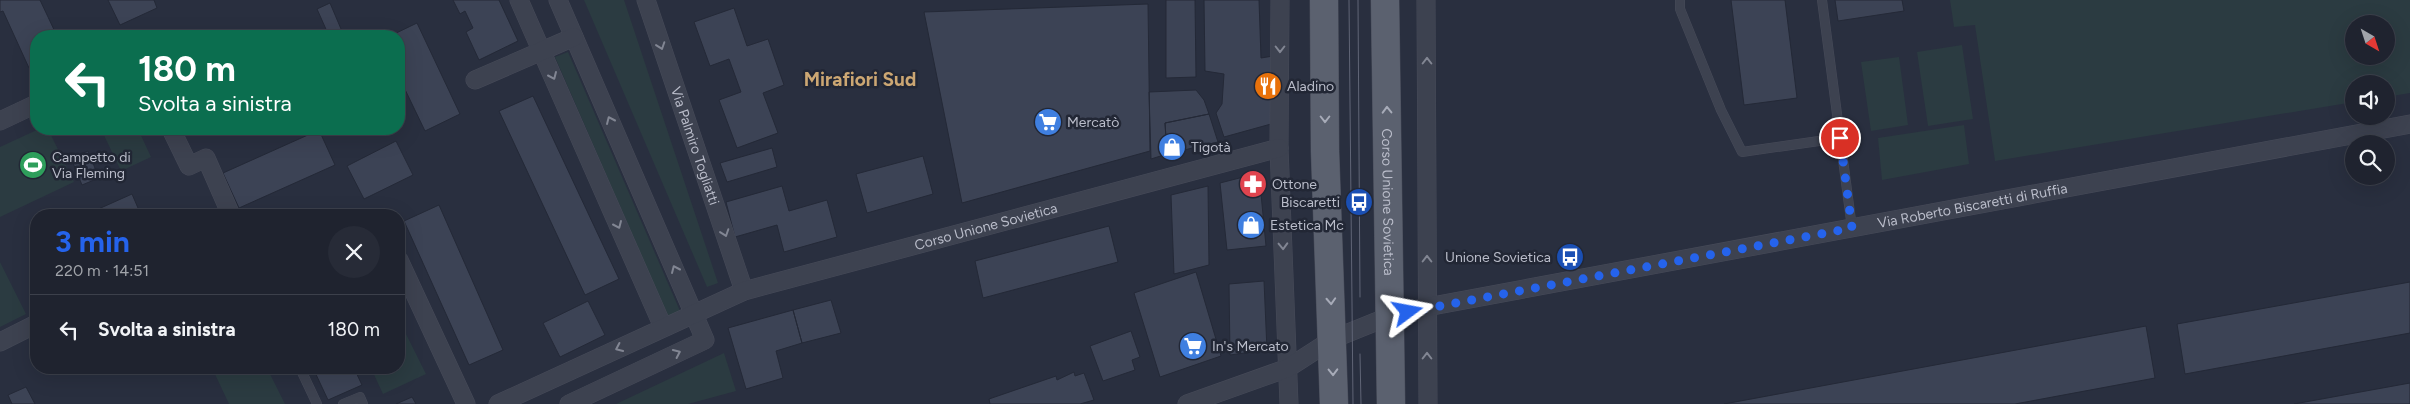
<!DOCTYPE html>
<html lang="it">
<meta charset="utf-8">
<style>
body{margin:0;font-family:Figtree,sans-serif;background:#272b37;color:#f1f3f6;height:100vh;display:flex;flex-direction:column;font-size:19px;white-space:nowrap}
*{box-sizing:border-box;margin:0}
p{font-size:16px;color:#a1a4aa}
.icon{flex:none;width:28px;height:28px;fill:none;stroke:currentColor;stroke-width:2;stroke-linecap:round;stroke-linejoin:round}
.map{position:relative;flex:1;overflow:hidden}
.sheet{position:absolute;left:30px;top:209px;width:375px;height:165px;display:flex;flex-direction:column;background:#1f232f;border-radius:20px;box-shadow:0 5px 20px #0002,0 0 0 1px #3c404b}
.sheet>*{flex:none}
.guide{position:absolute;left:30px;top:30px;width:375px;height:105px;border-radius:20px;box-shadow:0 5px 20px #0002,0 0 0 1px #3c404b;background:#0b6e4f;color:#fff;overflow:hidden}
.needle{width:32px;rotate:141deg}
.tools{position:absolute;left:2345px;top:15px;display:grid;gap:10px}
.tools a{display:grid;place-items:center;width:50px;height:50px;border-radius:50%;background:#1f232f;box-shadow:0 5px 20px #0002,0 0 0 1px #3c404b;font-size:25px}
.pin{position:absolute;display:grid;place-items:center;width:42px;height:42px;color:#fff;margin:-21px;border:2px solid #fff;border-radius:50%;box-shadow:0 1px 5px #0007}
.me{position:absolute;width:55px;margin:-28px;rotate:77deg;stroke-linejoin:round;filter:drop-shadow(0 0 4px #0008)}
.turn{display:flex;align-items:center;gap:18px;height:105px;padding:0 25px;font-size:22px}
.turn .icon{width:65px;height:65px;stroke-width:2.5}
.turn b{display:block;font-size:35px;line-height:42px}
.round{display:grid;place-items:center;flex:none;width:52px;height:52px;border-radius:26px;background:#272b37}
.head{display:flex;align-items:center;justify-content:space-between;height:85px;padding:0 25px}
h1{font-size:30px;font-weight:700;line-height:38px;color:#2563eb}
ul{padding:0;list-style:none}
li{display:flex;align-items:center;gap:15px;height:70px;padding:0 25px;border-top:1px solid #3c404b}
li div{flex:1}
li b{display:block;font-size:19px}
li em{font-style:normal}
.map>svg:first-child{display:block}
.green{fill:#2b3b41;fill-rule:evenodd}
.building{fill:#3c4355;stroke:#242937}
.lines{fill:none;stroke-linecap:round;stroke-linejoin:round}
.lane-casing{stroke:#474b59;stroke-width:10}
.street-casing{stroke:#474b59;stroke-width:19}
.primary-casing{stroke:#474b59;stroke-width:29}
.lane{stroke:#3d4250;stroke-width:9}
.street{stroke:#3d4250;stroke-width:18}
.primary{stroke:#5b616f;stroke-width:28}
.tram{stroke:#606576;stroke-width:1}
.oneway{stroke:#828693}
.oneway2{stroke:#a7abb8}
.route{stroke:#2563eb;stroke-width:9;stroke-dasharray:0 16.2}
.labels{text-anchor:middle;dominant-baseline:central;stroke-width:5;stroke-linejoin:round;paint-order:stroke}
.poi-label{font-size:14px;fill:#babdca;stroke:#222735;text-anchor:start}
.street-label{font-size:14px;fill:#babdca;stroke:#222735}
.district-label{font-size:19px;font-weight:bold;fill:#cca773;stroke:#222735}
</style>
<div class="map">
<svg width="2410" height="404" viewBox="0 0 2410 404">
<rect width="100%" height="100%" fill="#292f3f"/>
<path class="green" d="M584,0H624L718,283L707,287Z
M1950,0H2410V93L2386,97V84H2354V102L1995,161L1975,25L1954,27ZM2354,24H2386V56H2354Z
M1962,45L1973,119L1928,126L1917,52Z
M568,52L680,311L668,317L555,57Z
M1899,57L1908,125L1871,131L1861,62Z
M1964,125L1969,164L1882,180L1878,138Z
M39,129H48L74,182L0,217V147Z
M101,129H138L151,157L121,171Z
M0,262L26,314L0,327Z
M403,328L426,374L383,394L371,368H399V330Z
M724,353L736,391L688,404H616Z
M224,368H267L285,404H229L214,372Z"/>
<path class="building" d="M0,0H40L57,36H36V65L29,68L3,11L0,12Z
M108,0H154L157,8L120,25Z
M453,0H499L518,41L479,60L466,32L473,28L465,11L460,14Z
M1166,0H1195L1196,77L1166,78Z
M1204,0H1259L1261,58L1273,56L1271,124L1224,137L1216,113L1222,104L1224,74L1205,71Z
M1731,0H1785L1797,98L1744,105Z
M1835,0H1902L1904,11L1838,21Z
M330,3L344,36H329L317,9Z
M1148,4L1150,151L962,203L924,12Z
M734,8L747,46L768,39L784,85L763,93L778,133L737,148L719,100L741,92L729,59L710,66L694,22Z
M417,23L460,114L425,131L399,77V36H390Z
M1196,90L1204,100L1209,114L1165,123L1167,154L1151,159L1149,92Z
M533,96L619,279L585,295L499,111Z
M1209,114L1218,142L1167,154L1165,123Z
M319,130L335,165L239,208L223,173Z
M396,141L413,175L364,199L347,166Z
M772,148L777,167L727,182L720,163Z
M88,151L99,178L82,185L71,158Z
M923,156L933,194L867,213L856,174Z
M1259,173L1266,246L1227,250L1220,183Z
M782,186L789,211L827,200L837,237L784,252L777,225L735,237L726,202Z
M1208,186L1209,265L1174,274L1171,195Z
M132,194L141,215H85Z
M439,205L503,350L469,365L404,221Z
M1109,226L1118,262L983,298L975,261Z
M1196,272L1221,356L1160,377L1134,293Z
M1264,281L1267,350L1230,355L1229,284Z
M2410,282V333L2185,374L2177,324Z
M831,300L841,333L802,343L793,310Z
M588,301L605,335L560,357L543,323Z
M793,310L802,343L776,351L783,378L746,389L728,328Z
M2146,326L2155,378L2015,404H1724Z
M1131,331L1140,357L1132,360L1135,370L1103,381L1090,346Z
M313,368H354L362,385L328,400Z
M1074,372L1075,376L1084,373L1094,400L1080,404H990L989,399L1056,376L1057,380Z
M2410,383V404H2294Z
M26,387L35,404H12L8,395Z
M412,397L416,404H396Z"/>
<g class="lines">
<g class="lane-casing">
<path id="lane" d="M1680,0V9L1721,110L1742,152L1840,138
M1822,0L1852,228
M300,368L317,404
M343,404L360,397L363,404"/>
</g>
<g class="street-casing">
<g id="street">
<path d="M519,0L663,327"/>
<path d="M558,0L705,340L569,404"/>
<path id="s1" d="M646,0L744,291"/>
<path d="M1280,0L1279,148L1289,404"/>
<path d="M1426,0L1428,404"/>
<path d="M475,80L574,37"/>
<path d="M0,121L36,104"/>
<path d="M171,129L189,166L206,158L231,215"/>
<path d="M399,260L466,404"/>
<path d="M0,342L36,324"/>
<path id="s2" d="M498,404L744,291L1279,148"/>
<path id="s3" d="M1187,404L1288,368L1333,339L1390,316L1427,307L2410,124"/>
</g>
</g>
<g class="primary-casing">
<g id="primary">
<path d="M1324,0L1325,151L1334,404"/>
<path id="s4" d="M1385,0L1391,404"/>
</g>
</g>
<use href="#lane" class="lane"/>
<use href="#street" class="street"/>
<use href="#primary" class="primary"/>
<path class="tram" d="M1349,0L1353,404
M1358,0L1360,297
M1360,354L1361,404"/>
</g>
<defs><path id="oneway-chevron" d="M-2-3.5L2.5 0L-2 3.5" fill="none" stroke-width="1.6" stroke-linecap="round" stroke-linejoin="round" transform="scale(1.25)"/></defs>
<g class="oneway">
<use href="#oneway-chevron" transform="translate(661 46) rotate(71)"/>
<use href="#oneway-chevron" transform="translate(1280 49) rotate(90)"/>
<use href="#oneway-chevron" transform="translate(1427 61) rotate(-90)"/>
<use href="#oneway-chevron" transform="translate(553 76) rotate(66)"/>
<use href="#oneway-chevron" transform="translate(610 120) rotate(-114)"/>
<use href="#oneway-chevron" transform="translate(618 225) rotate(66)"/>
<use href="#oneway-chevron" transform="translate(725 233) rotate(71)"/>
<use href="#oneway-chevron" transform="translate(1283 246) rotate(88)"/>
<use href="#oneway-chevron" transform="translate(1427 259) rotate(-90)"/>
<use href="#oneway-chevron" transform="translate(675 269) rotate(-114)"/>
<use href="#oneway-chevron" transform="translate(619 348) rotate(155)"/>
<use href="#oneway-chevron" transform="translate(677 353) rotate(-25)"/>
<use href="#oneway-chevron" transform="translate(1427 356) rotate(-90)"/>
</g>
<g class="oneway2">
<use href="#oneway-chevron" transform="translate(1387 110) rotate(-91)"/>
<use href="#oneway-chevron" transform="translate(1325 119) rotate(90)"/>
<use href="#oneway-chevron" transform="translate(1331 301) rotate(87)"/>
<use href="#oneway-chevron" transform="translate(1333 372) rotate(89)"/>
</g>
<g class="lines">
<path class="route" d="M1408,312L1852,228L1840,138"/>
</g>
<defs>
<g id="restaurant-disc" transform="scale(1.4375)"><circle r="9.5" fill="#e8710a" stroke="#222735"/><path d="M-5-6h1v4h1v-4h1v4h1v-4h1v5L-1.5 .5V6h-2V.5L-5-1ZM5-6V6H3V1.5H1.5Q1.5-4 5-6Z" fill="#fff"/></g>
<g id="supermarket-disc" transform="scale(1.4375)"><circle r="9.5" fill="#3f7fe0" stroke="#222735"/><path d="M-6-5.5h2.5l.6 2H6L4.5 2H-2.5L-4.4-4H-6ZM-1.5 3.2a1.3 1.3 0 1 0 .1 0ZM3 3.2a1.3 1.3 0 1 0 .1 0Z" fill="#fff"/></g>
<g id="shop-disc" transform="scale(1.4375)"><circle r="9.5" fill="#3f7fe0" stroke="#222735"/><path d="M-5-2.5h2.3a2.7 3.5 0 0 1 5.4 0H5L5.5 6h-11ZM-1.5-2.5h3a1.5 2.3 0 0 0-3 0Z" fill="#fff"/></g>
<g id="stadium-disc" transform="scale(1.4375)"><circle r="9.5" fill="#2e9e5b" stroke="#222735"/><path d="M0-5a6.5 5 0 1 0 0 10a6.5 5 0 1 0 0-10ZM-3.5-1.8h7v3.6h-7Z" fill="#fff"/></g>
<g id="pharmacy-disc" transform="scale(1.4375)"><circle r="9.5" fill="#e0444e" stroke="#222735"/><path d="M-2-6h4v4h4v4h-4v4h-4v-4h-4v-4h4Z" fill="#fff"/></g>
<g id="bus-disc" transform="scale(1.4375)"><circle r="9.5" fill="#1a4fb4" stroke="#222735"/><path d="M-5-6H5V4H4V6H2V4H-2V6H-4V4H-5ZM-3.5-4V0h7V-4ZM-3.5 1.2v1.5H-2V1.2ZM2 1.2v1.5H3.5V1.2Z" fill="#fff"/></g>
</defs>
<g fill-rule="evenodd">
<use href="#restaurant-disc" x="1268" y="86"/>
<use href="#supermarket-disc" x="1048" y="122"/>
<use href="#shop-disc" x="1172" y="147"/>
<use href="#stadium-disc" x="33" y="165"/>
<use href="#pharmacy-disc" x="1253" y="184"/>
<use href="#bus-disc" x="1359" y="202"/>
<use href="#shop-disc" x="1251" y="225"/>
<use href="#bus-disc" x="1570" y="257"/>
<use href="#supermarket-disc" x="1193" y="346"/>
</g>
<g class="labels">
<g class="poi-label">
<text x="1287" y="86">Aladino</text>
<text x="1067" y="122">Mercatò</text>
<text x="1191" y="147">Tigotà</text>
<text x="52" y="157">Campetto di<tspan x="52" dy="16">Via Fleming</tspan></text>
<text x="1272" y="184">Ottone</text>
<text x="1340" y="202" text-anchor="end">Biscaretti</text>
<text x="1270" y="225">Estetica Mc</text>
<text x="1551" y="257" text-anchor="end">Unione Sovietica</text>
<text x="1212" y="346">In's Mercato</text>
</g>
<g class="street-label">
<text stroke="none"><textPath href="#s1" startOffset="154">Via Palmiro Togliatti</textPath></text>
<text stroke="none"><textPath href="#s4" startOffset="202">Corso Unione Sovietica</textPath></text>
<text stroke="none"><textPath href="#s3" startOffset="815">Via Roberto Biscaretti di Ruffia</textPath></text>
<text stroke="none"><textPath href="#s2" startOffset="521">Corso Unione Sovietica</textPath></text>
</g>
<g class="district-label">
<text x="860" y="79">Mirafiori Sud</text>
</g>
</g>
</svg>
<div class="tools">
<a><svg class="needle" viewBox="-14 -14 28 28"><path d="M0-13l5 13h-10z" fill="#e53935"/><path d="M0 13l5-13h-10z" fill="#a1a4aa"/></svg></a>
<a><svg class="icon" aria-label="sound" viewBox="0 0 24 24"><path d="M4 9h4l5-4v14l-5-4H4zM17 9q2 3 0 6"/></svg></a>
<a><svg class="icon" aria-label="search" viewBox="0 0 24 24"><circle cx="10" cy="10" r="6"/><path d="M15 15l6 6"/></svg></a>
</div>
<div class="pin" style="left:1840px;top:138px;background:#d93025"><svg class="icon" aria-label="arrive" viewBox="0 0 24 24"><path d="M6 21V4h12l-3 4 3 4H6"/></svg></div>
<svg class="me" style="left:1408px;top:312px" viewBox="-20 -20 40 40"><path d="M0-17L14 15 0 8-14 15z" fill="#2563eb" stroke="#fff" stroke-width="4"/></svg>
<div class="guide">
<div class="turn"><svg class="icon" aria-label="left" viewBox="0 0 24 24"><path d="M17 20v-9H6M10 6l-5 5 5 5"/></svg><div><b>180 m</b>Svolta a sinistra</div></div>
</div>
<section class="sheet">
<div class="head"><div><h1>3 min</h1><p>220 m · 14:51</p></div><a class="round"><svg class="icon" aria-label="close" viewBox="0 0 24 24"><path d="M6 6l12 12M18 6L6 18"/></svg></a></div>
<ul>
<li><svg class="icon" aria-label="left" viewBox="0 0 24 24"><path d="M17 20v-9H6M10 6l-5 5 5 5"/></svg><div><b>Svolta a sinistra</b></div><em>180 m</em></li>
</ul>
</section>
</div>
